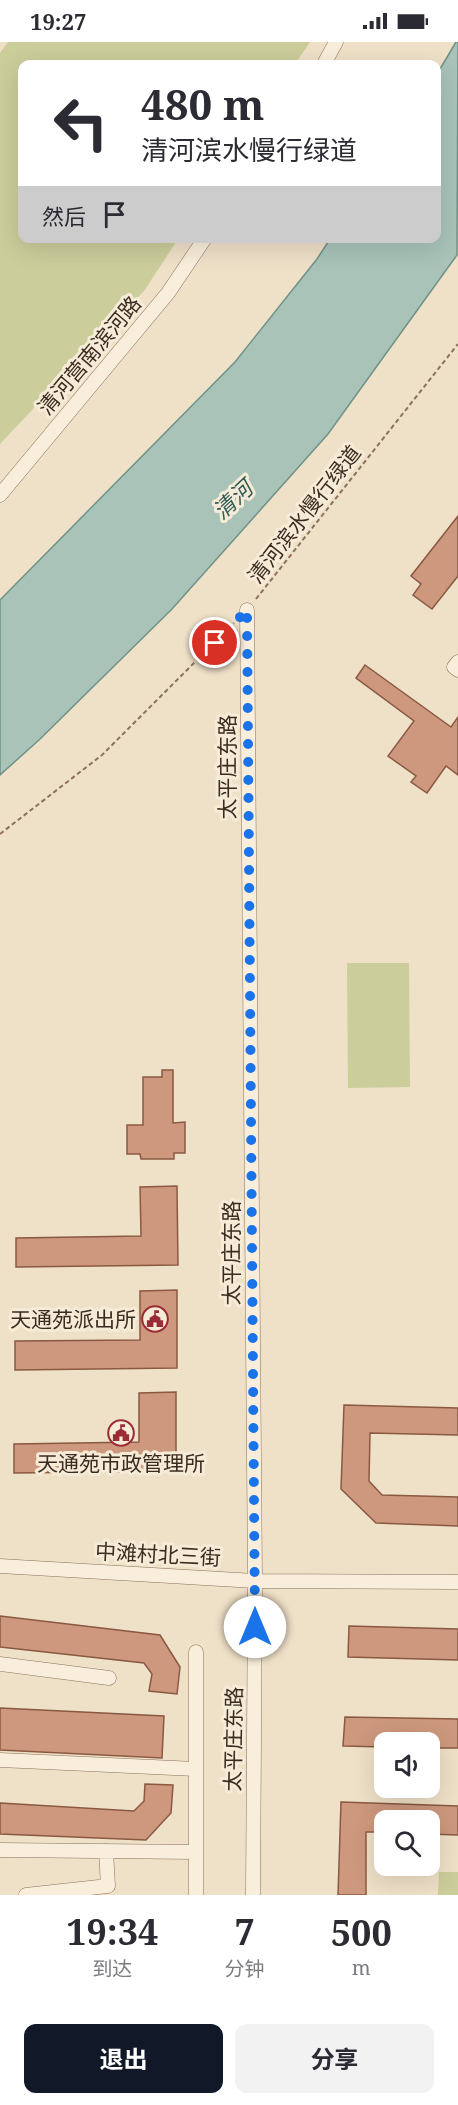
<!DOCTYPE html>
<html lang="zh">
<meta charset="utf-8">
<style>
body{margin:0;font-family:"Noto Serif","Noto Sans SC",serif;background:#f2f2f3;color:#2b2b33;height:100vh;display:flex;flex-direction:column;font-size:22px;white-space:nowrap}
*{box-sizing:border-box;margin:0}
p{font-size:20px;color:#7c7c81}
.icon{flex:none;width:33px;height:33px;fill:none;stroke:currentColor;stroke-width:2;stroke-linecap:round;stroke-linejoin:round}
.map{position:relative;height:1853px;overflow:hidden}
.sheet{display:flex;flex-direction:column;background:#fff;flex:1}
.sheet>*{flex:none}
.banner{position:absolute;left:18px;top:18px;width:423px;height:183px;border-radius:12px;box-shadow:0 6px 24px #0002;background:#fff;color:#2b2b33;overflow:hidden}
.fabs{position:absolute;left:374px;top:1690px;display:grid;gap:12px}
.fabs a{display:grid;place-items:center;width:66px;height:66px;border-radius:12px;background:#fff;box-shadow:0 6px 24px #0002;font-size:30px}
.pin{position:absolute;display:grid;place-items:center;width:51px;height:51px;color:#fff;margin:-26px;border:3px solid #fff;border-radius:50%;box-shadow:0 2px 6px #0007}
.me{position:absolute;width:66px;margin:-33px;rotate:0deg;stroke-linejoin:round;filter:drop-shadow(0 0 4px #0008)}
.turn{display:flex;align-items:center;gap:21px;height:126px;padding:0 24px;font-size:27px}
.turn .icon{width:78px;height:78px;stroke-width:2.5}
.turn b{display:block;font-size:42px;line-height:51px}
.then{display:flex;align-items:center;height:57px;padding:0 24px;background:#0003;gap:12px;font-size:22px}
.eta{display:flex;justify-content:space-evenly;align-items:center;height:102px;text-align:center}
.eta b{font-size:36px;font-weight:700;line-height:42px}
.primary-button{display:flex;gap:12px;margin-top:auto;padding:12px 24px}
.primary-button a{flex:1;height:69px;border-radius:12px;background:#111827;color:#fff;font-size:24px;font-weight:700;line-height:69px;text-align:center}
.primary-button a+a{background:#f2f2f3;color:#2b2b33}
.status{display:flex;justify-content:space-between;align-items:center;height:42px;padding:0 30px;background:#fff;direction:ltr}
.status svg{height:16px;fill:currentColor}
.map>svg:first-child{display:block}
.green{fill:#cbcd9b}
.water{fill:#a9c3b9;stroke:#6f9286;stroke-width:1.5}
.building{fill:#cd987d;stroke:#8a5942;stroke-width:1.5}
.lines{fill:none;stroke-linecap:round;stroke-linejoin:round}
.minor-casing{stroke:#8b725c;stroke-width:15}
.path{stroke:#8b725c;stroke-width:2;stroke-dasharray:4.5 3;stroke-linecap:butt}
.minor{stroke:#f9eedb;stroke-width:14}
.route{stroke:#1a73e8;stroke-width:10;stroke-dasharray:0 18}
.labels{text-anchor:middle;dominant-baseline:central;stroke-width:6;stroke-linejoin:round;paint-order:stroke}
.street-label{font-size:21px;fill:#3b2b20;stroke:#f6ebd7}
.poi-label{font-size:21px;fill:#3b2b20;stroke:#f6ebd7;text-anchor:end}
.water-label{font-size:22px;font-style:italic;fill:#2f5b55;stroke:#f6ebd7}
</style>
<div class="status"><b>19:27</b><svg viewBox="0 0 49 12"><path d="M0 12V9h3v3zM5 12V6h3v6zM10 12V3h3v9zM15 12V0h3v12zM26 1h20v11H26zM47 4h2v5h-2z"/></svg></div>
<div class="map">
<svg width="458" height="1853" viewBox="0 0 458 1853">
<rect width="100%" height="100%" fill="#efe0c8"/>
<path class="green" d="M8,0H310L295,22H22V196L178,197L144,249L0,402V11Z
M347,921H409L410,1045L348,1046Z
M439,1830H458V1853H438Z"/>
<path class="water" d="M456,0H458L457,213L328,392L172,567L39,698L0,733V558L235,320L317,217L330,197L436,196L437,32Z"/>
<path class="building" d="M458,474V534L432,567L413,553L421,542L411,534Z
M365,623L451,685L458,675V733L446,724L427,751L411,740L416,734L388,714L414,679L356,636Z
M162,1028H173V1081L185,1080V1111H174V1117H141L140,1112H127V1083H143V1035H162Z
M177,1144L178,1223L16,1225V1196L141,1194L140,1145Z
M177,1248V1326L15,1328V1299L140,1298V1249Z
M176,1350V1429L14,1431V1402L139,1400V1351Z
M344,1363L458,1366V1393L370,1391L369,1439L382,1453L458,1455V1484L376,1481L341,1447Z
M0,1574L160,1593L180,1625L177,1652L149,1649L152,1632L144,1621L0,1605Z
M349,1584L458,1587V1618L348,1615Z
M0,1666L164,1674L162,1716L0,1708Z
M345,1675L458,1677V1706H429V1701H384V1705L343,1704Z
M145,1742L173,1743L171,1771L146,1798L0,1792V1761L134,1769L144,1759Z
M341,1760L458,1764V1793L429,1792V1779H384V1790H366V1853H338Z"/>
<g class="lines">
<g class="minor-casing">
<path id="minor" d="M324,22L336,0
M0,453L168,251L205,196
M247,568L255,1539L253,1853
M458,620L454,625L458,628
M0,1524L255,1539L458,1540
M196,1610V1853
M0,1622L109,1636
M0,1718L196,1727
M0,1808L196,1810
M26,1853L108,1844L106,1809"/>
</g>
<path class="path" d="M256,557L458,302
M0,792L102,713L234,581"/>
<use href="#minor" class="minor"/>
</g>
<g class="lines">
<path class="route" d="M215,601L247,568L255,1585"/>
</g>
<defs>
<g id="civic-ring" transform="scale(1.35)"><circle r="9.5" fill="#f6ebd7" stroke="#9a2c35" stroke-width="1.5"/><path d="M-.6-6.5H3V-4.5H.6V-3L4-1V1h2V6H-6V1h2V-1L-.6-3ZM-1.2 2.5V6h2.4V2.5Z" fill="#9a2c35"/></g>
</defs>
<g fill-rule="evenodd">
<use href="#civic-ring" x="155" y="1277"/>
<use href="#civic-ring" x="121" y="1391"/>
</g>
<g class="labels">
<g class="street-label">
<text transform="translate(89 313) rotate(-50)">清河营南滨河路</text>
<text transform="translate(304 472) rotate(-52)">清河滨水慢行绿道</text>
<text transform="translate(227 725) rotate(-90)">太平庄东路</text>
<text transform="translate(231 1211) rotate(-90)">太平庄东路</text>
<text transform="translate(158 1512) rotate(3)">中滩村北三街</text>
<text transform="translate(233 1697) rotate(-89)">太平庄东路</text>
</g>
<g class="poi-label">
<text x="136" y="1277">天通苑派出所</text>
<text x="121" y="1421" text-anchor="middle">天通苑市政管理所</text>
</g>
<g class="water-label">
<text transform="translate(232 457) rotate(-43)">清河</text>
</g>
</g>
</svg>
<div class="fabs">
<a><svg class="icon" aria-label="sound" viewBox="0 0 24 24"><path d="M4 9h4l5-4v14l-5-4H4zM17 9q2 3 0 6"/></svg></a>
<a><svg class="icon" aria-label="search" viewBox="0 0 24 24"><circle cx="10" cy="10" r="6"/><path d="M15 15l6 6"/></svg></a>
</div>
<div class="pin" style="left:215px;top:601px;background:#d93025"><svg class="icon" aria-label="arrive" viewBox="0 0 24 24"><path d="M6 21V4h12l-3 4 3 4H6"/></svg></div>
<svg class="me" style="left:255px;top:1585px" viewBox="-20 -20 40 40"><circle r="19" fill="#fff"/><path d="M0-13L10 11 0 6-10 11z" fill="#1a73e8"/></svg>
<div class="banner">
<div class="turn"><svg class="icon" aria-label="left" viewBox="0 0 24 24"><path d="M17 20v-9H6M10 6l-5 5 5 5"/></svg><div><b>480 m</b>清河滨水慢行绿道</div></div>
<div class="then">然后<svg class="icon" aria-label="arrive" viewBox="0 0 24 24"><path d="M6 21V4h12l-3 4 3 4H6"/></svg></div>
</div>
</div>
<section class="sheet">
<div class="eta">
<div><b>19:34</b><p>到达</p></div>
<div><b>7</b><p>分钟</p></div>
<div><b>500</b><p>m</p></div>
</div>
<div class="primary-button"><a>退出</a><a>分享</a></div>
</section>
